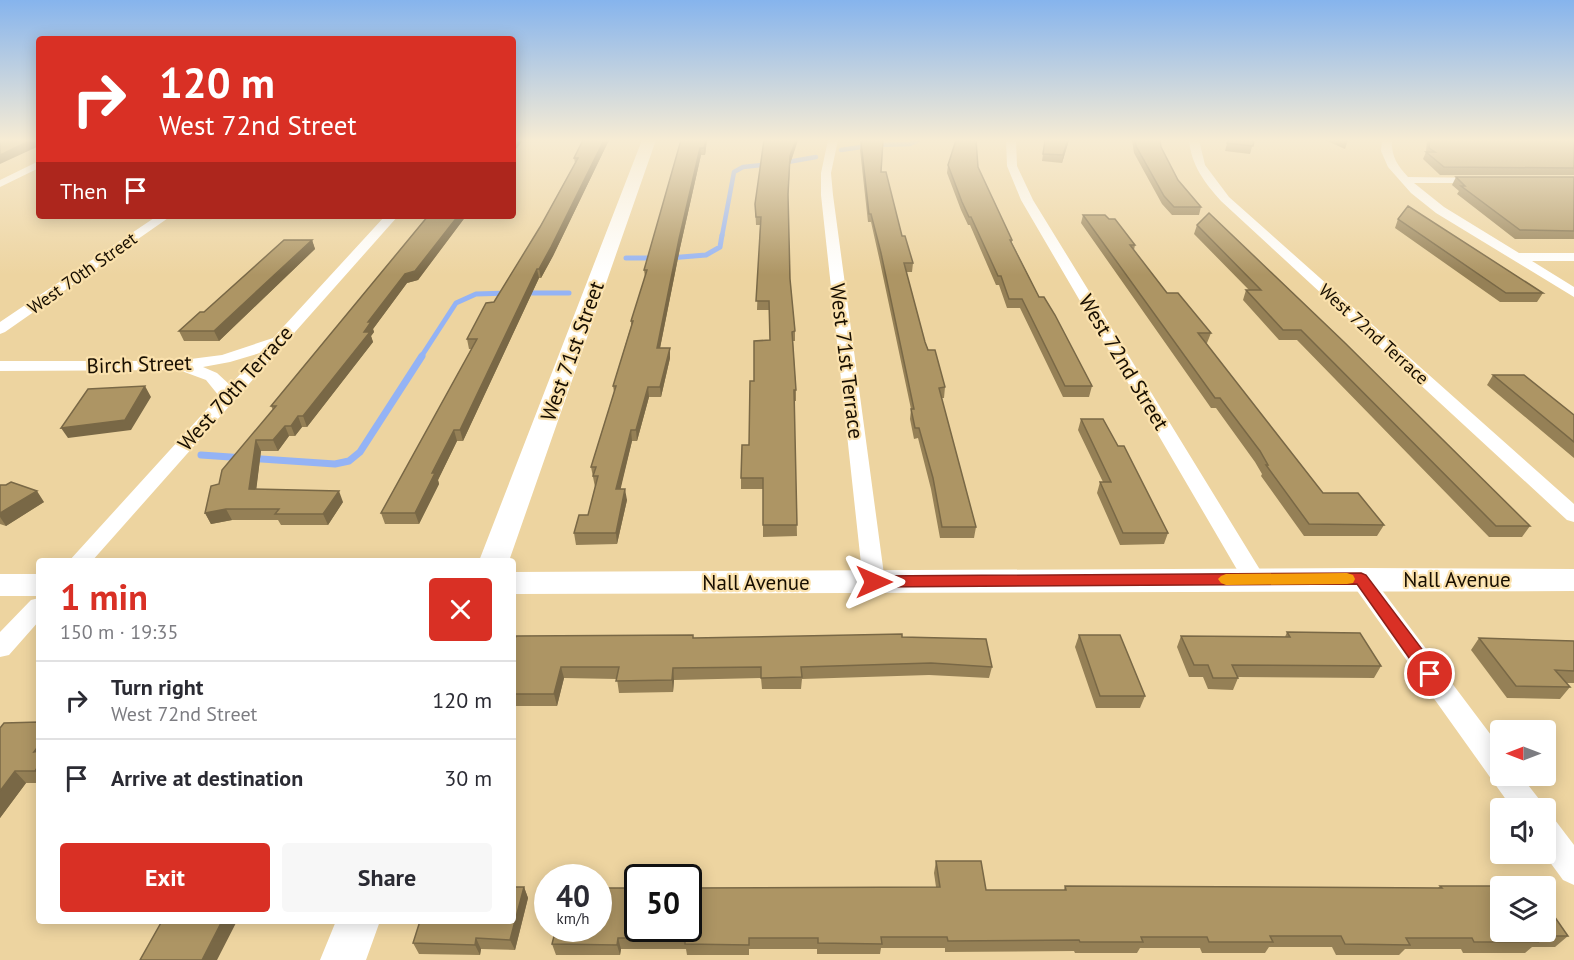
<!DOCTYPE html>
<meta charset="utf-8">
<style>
body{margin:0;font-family:"PT Sans",sans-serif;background:#f7f7f7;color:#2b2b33;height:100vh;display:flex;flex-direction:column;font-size:22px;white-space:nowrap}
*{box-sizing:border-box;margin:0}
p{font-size:20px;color:#7c7c81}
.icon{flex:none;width:33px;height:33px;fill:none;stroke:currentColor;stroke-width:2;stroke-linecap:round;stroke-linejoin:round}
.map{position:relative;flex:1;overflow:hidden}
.sheet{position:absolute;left:36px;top:558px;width:480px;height:366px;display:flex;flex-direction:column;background:#fff;border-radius:6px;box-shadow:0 3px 15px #0003}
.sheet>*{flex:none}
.banner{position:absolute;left:36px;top:36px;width:480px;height:183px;border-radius:6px;box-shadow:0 3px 15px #0003;background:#d93025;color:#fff;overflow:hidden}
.needle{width:39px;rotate:270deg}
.tools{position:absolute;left:1490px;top:720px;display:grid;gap:12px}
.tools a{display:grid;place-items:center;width:66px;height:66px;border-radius:6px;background:#fff;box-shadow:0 3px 15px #0003;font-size:30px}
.speed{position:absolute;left:534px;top:864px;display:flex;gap:12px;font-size:30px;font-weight:700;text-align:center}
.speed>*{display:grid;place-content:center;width:78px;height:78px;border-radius:50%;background:#fff;box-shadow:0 3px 15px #0003;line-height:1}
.speed small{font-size:15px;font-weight:400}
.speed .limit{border:3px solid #111;border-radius:9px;background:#fff;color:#111}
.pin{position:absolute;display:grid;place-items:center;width:51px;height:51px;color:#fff;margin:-26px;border:3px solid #fff;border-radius:50%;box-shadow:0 2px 6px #0007}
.me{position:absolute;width:66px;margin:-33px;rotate:90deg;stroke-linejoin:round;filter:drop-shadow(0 0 4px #0008)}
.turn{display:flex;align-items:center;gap:21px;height:126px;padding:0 24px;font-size:27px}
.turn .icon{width:78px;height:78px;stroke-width:2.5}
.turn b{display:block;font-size:42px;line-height:51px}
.then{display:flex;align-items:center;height:57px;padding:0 24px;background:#0003;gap:12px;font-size:22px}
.round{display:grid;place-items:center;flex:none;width:63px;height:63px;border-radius:6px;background:#f7f7f7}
.head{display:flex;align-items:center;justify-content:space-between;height:102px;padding:0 24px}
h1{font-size:36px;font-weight:700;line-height:45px;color:#d93025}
.action{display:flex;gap:12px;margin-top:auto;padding:12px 24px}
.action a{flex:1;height:69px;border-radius:6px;background:#d93025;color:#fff;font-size:24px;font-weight:700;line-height:69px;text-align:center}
.action a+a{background:#f7f7f7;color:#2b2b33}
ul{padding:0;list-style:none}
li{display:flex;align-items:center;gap:18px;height:78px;padding:0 24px;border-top:2px solid #e1e1e2}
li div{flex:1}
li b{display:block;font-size:22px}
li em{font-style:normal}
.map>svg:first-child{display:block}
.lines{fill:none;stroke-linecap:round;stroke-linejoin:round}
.stream-far2{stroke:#94b3f5;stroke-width:4.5}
.stream-far1{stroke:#94b3f5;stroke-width:5}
.stream{stroke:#94b3f5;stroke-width:7}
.street{fill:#fff;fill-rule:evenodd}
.secondary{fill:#fff;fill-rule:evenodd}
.wall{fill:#958056}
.shaded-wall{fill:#796846}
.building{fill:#ad9564;stroke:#796846;stroke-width:1.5}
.route{fill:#d93025;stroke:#8d1f18;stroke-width:1.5}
.slow{fill:#f59e0b}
.labels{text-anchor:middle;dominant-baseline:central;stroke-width:4.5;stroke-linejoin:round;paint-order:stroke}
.far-street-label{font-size:18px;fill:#170e00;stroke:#fae1ad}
.street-label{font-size:21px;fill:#170e00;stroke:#fae1ad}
</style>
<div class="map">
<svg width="1574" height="960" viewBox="0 0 1574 960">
<rect width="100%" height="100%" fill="#edd4a0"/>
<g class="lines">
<path class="stream-far2" d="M841,150L874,145L910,144L919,140
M782,163L816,157
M722,236L734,172L743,167L770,164"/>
<path class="stream-far1" d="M626,258H657
M669,258L706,255L720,247L722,235
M522,293H569
M421,357L456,303L476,294L510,293"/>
<path class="stream" d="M201,455L335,464L349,461L360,452L422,356"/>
<path class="street" d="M828,140H838L831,173L833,195L885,582L882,588L874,590L866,588L863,582L821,195V173Z
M1006,140H1016L1017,166L1033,200L1262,573L1265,579L1262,585L1254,587L1246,585L1021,200L1007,166Z
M1189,140H1199L1205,165L1229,197L1574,504V522L1567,520L1221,201C1205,183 1191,165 1189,140Z
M1382,140H1392C1391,156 1397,165 1408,177L1485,178L1486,180L1481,183H1414L1444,207L1519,253H1574V261H1532L1574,287V297L1436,213L1411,193L1388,167L1381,151Z
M39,161V168L0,187V180Z
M157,216H171L5,332L0,334V322Z
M385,216H398L92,561H69L219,396L206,380L179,370L0,371V361H175L222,355L273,338ZM260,353L230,385L217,373L203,367L230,362Z
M1361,571L1369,573L1500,747V776H1521L1539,799L1543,808H1512L1353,585L1350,579L1353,573Z
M39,598V621L9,655L0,657V632L31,600Z
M1545,816L1555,820L1574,845V885L1563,880L1544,854Z"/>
<path class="secondary" d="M642,140H656L509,561H479Z
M1361,568L1574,569V591L513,594V572Z
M0,574H39V596H0Z
M336,921H380L366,960H320Z"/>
</g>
<path class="wall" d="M583,140H609L553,256L541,278H539L463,441H457L438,480L439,484L419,524H385L381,513L472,349H469L467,339L494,302L540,227L575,163L574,158Z
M681,140H707L705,155H701L680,248L660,348L670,358L661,397H649L637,441H632L620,489L627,500L617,544L576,545L574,533L588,515L595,487L591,467L614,392L613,386L631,326V321L645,277L644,270Z
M764,140H798L790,164L788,199L790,279L795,331V341H793L796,390V401H794L797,536L763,537V489H741V478L749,445L754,381L770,340L769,310H757L760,225H756L755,204Z
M1045,140H1069L1062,163L1042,161Z
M1132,140H1160L1161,147L1178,180L1201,207L1199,215H1172L1162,204L1134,153Z
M1228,140H1254L1250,154L1225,151Z
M1325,140H1348L1345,149Z
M1427,140H1574V175H1440L1423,159L1426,152Z
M861,142L881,172L902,236L913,263L912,272H906L925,342L945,387L944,398H941L976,527L974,538H940L931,489L918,438L914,439L910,419L911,409L880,262L871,222H868L860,150Z
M975,144L978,167L1012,240V243L1039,297L1092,386L1089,397H1063L1020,308H1007L999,285H996L970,225H968L961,210L947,173L948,165Z
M1456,177H1574V239H1515L1457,194L1459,191L1452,185Z
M1083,215L1135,245L1134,250L1167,293L1211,333L1207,343H1205L1323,493L1384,525L1377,536H1304L1261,476L1262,474L1255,462L1216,408H1211L1081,223Z
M428,216H466L418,280L407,283L373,329L374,332L371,336L373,342L307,427H302L295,436H289L278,451H261L256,489L343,502L328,525H281L278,520H232L211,524L205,513L219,484L273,410L271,406Z
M1398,219L1543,293L1537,302H1500L1395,228Z
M1197,225L1530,526L1522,537H1489L1297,340H1279L1243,300L1246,290H1249L1194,234Z
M312,240L315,249L219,341H184L179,331L204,312Z
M1493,375L1574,415V458L1487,385Z
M1081,419L1118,446L1168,533L1164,544L1120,545L1097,493L1100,482H1103L1078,430Z
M0,485L44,502L6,526L0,524Z
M1287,632L1381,666L1374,678L1238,677V678L1233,690L1208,689L1203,677H1189L1177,647L1181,636L1285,637Z
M1079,635L1145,696L1140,708H1096L1075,647Z
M902,637L992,667L989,678L929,675L802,679L801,689H762L761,678L674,680L673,692L619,693L617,679L564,678L557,706H513V645L693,638Z
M1479,638L1574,641V683H1566L1570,687L1560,699L1507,698L1471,650Z
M39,722V783H26L0,818V728Z
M936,861L986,890H1064L1065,886L1438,888L1440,886L1568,936L1555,947H1532L1525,953H1463L1461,949H1405L1399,955H1336L1332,947H1269L1265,953H1202L1200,948H1140L1137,953H1075L1074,951L945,952V948H881L880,954H817V949H749V955H687L686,949H621L620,955H556L552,944L936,887L934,873Z
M524,887L528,898L515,950L481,949L480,955L419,954L413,943Z"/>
<path class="shaded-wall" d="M31,140H39V146L0,164V155Z
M516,140H523L513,153V144Z
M604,140H609L553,256L541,278L539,269Z
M706,140H707L705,155L704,148Z
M796,140H798L790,164V156Z
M1068,140H1069L1062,163L1063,155Z
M700,148L701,155L680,248L658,358L657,348L679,239Z
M458,216H466L418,280L407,283L373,329L374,332L371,336L373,342L307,427L303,416L364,332L368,322L405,274Z
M312,240L315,249L219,341L214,331Z
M537,269L539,278L463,441L460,430Z
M670,348V358L661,397L660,387Z
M145,386L151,397L131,430L68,438L61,428Z
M648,387L649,397L637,441L636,430Z
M298,416L302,427L295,436L291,426Z
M285,426L289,436L278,451L273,440Z
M454,430L457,441L438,480L439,484L419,524L415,513L432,473Z
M631,430L632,441L618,500L616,489Z
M256,440L261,451L255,500L249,489Z
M625,489L627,500L617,544L616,533Z
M37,491L44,502L6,526L0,517V513Z
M339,491L343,502L328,525L323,514Z
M226,509L232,520L211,524L205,513Z
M561,667L564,678L557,706L554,694Z
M673,668L674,680L673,692L672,680Z
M39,765V776L35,771Z
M15,771L26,783L0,818V791Z
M524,887L528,898L515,950L510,940Z
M222,921H237L217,960H202Z
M476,938L481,949L480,955L475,945Z
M618,938L621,949L620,955L617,945Z"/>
<path class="building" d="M0,140H31L0,155Z
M583,140H604L551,247L539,269H537L460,430H454L432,473H435L415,513H381L477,339H467L486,303L494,302L540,227L578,158H574Z
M681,140H706L704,148H700L679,239L657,348H670L660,387H648L636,430H631L616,489H625L616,533H574L579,515H588L598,476H593L596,467H591L616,386H613L633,321H631L647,270H644Z
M764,140H796L790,156L788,194L790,279L795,331L792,332L796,390H794L797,525H763V478H741L742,445H749L750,381H754V341L770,340L769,301H756L761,217H756L755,204Z
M862,140H883L881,172H886L902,236H905L913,263H904L925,342L928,350H935L945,387L939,388L976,527H942L933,478L919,428H915L911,409H914L881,253L871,214H869L861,142Z
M956,140H976L978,167L1012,240H1010L1039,297H1044L1055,315L1092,386H1065L1022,299H1009L1001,276H998L971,217H969L962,202L948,165Z
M1045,140H1068L1063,155L1043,154Z
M1135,140H1160L1161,147L1178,180L1201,207H1174L1164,196L1136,146Z
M1228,140H1254L1253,146L1227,143Z
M1430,140H1574V168L1444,167L1426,152H1435L1429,148Z
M1456,177H1574V231L1520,230L1461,186H1465Z
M1408,206L1543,293H1506L1398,219Z
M1209,213L1344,342L1530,526H1496L1301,330H1283L1246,290H1261L1197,225Z
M1083,215H1105L1109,219H1115L1135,245H1130L1167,293H1178L1211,333H1198L1323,493H1358L1384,525L1309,524L1266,465H1268L1260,451L1220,398H1215Z
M428,216H458L415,271L405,274L368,322H371L364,332H370L303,416H298L291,426H285L273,440H256L249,489L339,491L323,514H275L279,509H226L205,513L211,486L219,484L222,470L276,406H271Z
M284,240H312L214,331H179L200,312H204Z
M1493,375H1524L1574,415V442Z
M145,386L125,420L61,428L88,389Z
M1081,419H1103L1118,446H1124L1168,533H1123L1100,482H1111Z
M11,482L37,491L0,513V485H6Z
M1287,632L1360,633L1381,666L1232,665L1238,678H1213L1208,665H1194L1181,636L1290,637Z
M902,634V637L986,639L992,667L931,663L801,667L802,677L761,678V667L673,668L672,680L616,681L619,667H561L554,694H513V645L516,636L693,635V638Z
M1079,635H1120L1145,696H1100Z
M1479,638L1574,641V671L1555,670L1570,687L1516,686Z
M39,722V745L34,752L39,751V765L35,771H15L0,791V728L4,723Z
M936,861H981L986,890H1066L1065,886L1442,888L1440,886H1534H1500V932H1545V903L1568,936H1534L1538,942H1474L1472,938H1406L1410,945L1345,944L1341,936H1270L1273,942H1209L1207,937H1141L1143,942H1080L1079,940L948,941L947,937H881L882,944L818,943V938H749V945L685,944V938H618L617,945L552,944L556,928H598V888H638V928H688V888L940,887Z
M513,887H524L510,940L476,938L475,945L413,943L420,921H513Z
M162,921H222L202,960H140Z"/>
<linearGradient id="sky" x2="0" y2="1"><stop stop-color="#86b4ed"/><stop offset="0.51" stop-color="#f7ecd4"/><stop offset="1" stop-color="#f7ecd4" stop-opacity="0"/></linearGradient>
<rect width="1574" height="275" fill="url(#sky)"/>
<path class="route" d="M1361,573L1366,575L1437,669L1439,674L1437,679L1430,681L1424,679L1357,584L874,587L868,586L866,582L868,578L874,576Z"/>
<path class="slow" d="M1347,573L1353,575L1355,579L1353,583L1347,584L1226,585L1221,583L1218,579L1221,576L1226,574Z"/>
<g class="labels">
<g class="far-street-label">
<text transform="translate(82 273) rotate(-35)">West 70th Street</text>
<text transform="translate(1374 334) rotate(42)">West 72nd Terrace</text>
</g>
<g class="street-label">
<text transform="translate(572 351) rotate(-70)">West 71st Street</text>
<text transform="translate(847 361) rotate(83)">West 71st Terrace</text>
<text transform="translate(1124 362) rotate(59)">West 72nd Street</text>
<text transform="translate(139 364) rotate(-2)">Birch Street</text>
<text transform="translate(235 388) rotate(-48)">West 70th Terrace</text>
<text x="1457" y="579">Nall Avenue</text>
<text x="756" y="582">Nall Avenue</text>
</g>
</g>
</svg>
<div class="tools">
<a><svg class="needle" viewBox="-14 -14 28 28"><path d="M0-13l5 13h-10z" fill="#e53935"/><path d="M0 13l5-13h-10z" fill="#7c7c81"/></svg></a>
<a><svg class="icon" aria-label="sound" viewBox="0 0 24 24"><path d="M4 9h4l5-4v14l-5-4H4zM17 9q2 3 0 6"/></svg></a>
<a><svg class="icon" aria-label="layers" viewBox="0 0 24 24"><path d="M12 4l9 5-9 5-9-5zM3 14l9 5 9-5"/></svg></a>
</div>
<div class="speed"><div>40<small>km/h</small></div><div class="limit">50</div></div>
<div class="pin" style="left:1430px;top:674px;background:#d93025"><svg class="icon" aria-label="arrive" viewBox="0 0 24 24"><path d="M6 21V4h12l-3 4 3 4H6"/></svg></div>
<svg class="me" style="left:874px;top:582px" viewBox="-20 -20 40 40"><path d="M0-17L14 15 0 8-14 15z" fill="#d93025" stroke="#fff" stroke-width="4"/></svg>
<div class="banner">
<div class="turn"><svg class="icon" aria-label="right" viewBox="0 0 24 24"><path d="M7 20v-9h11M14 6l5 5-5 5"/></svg><div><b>120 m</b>West 72nd Street</div></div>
<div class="then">Then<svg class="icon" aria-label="arrive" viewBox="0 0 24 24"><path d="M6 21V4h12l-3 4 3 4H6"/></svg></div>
</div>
<section class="sheet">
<div class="head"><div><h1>1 min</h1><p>150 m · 19:35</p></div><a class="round" style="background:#d93025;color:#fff"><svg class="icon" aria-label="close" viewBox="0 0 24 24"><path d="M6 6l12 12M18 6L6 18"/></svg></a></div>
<ul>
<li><svg class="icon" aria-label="right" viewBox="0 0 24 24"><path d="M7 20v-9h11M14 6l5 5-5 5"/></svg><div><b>Turn right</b><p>West 72nd Street</p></div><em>120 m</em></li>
<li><svg class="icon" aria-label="arrive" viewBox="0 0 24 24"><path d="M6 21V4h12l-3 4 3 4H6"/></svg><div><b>Arrive at destination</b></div><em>30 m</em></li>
</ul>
<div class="action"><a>Exit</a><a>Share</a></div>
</section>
</div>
